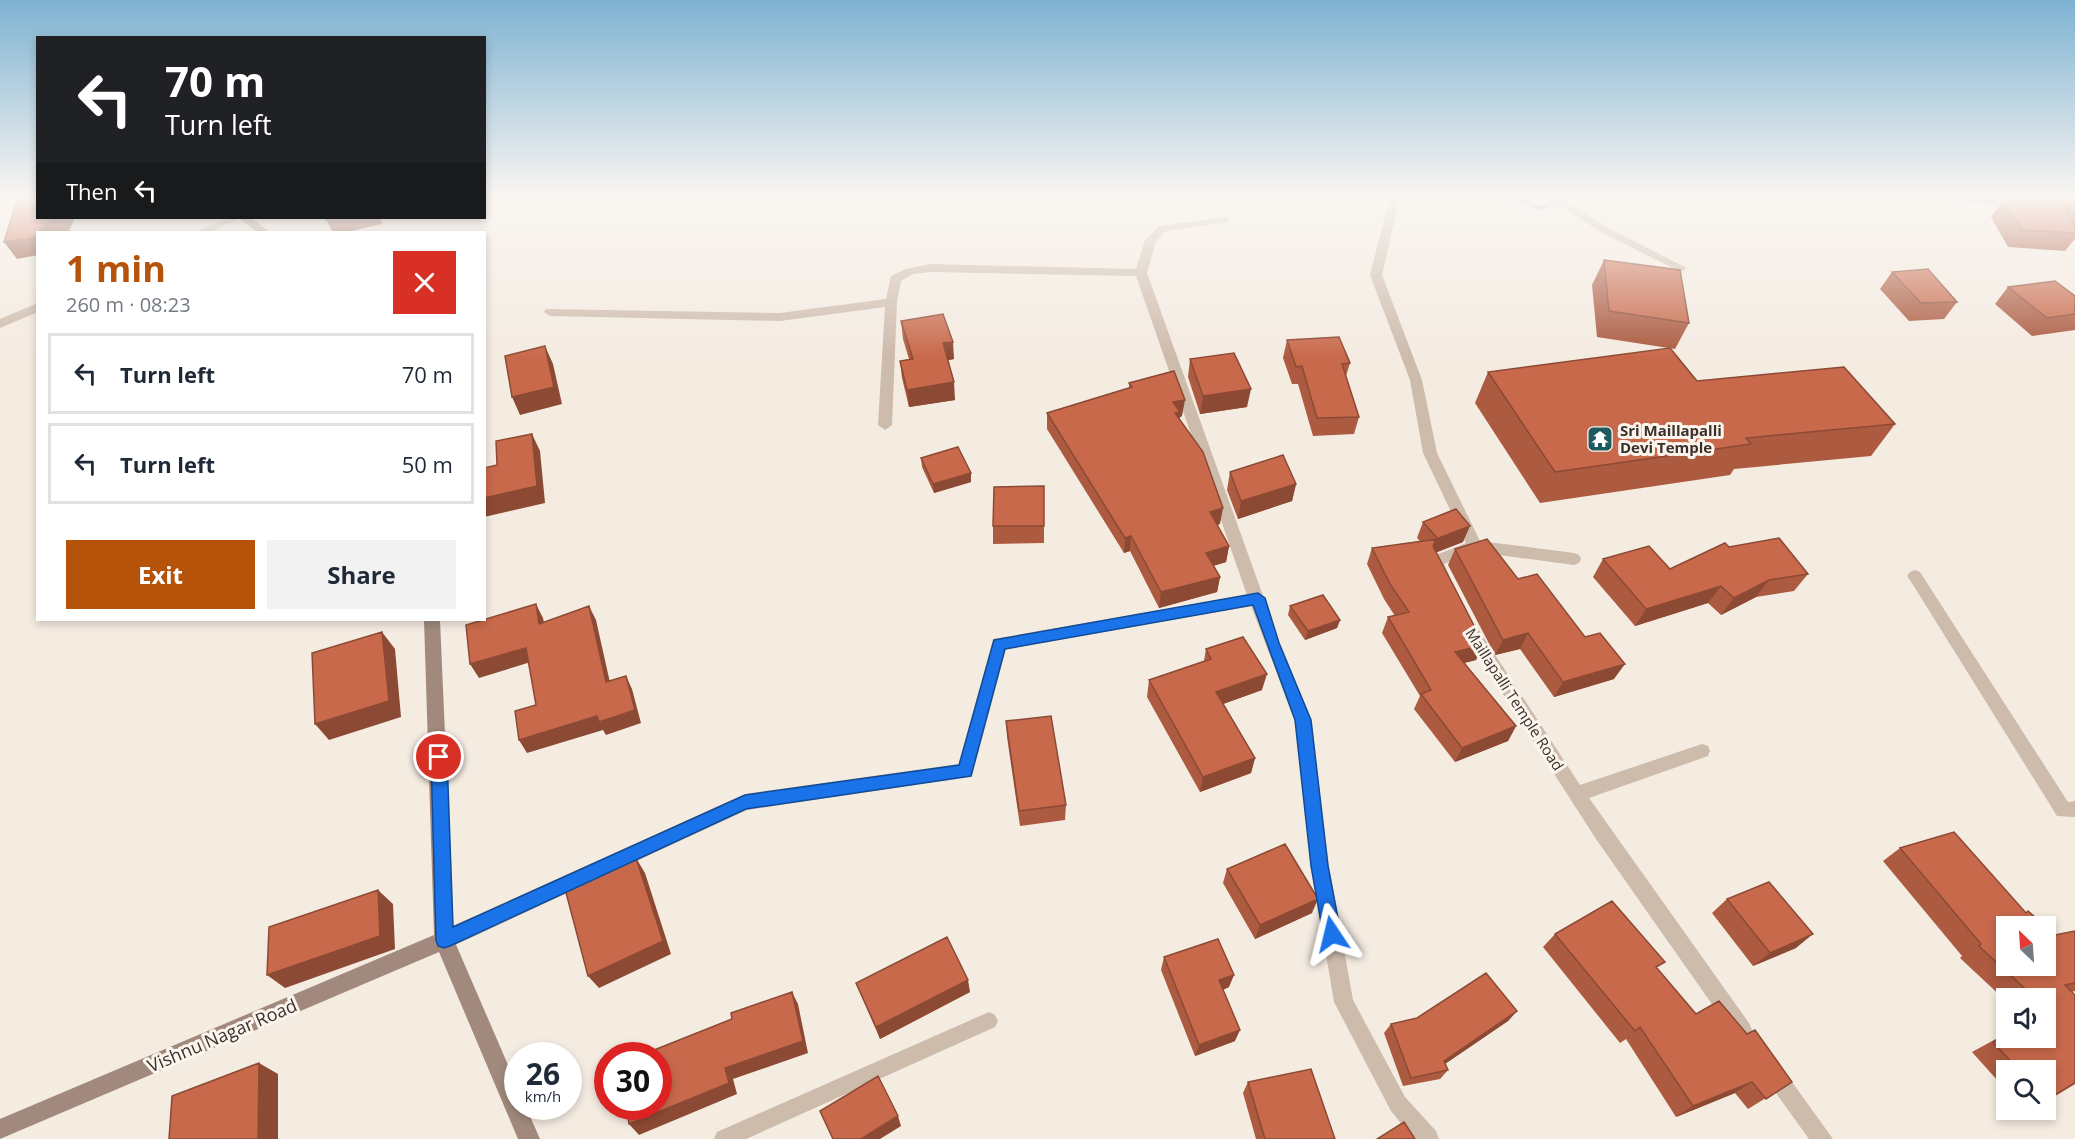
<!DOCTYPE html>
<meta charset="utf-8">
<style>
body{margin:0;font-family:"Open Sans",sans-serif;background:#f2f2f3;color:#1f2937;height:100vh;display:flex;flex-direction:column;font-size:22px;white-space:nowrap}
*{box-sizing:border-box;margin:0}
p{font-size:20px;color:#747a83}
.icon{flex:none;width:33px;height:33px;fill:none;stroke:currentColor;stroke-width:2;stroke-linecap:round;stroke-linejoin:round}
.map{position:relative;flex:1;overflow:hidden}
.panel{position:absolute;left:36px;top:231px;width:450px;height:390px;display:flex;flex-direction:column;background:#fff;border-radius:0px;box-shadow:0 3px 9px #0003}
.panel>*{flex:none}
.guide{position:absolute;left:36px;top:36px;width:450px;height:183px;border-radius:0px;box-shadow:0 3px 9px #0003;background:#202124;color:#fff;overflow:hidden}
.needle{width:39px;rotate:335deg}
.buttons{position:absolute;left:1996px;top:916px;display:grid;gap:12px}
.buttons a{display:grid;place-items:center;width:60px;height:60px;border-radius:0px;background:#fff;box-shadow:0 3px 9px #0003;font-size:30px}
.speed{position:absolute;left:504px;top:1042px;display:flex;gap:12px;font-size:30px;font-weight:700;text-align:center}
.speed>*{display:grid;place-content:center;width:78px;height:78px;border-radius:50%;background:#fff;box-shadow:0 3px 9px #0003;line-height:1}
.speed small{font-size:15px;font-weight:400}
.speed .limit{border:9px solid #d22;background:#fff;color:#111}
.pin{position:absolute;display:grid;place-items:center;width:51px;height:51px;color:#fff;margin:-26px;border:3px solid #fff;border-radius:50%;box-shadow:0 2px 6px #0007}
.me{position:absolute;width:66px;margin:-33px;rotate:350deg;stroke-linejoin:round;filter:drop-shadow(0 0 4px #0008)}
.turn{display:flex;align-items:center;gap:21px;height:126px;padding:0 30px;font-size:27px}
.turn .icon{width:78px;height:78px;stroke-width:2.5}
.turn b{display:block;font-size:42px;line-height:51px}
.then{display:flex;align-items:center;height:57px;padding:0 30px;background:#0003;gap:12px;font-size:22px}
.round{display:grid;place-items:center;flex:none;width:63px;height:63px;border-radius:0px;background:#f2f2f3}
.overview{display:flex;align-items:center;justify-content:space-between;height:102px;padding:0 30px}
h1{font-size:36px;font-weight:700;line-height:45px;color:#b45309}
.primary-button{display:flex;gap:12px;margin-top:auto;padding:12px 30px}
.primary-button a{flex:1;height:69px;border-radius:0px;background:#b45309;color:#fff;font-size:24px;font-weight:700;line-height:69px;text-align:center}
.primary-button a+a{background:#f2f2f3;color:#1f2937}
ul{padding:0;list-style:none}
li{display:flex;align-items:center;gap:18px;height:81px;margin:0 12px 9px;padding:0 18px;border:3px solid #e0e1e3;border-radius:0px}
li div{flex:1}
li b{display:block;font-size:22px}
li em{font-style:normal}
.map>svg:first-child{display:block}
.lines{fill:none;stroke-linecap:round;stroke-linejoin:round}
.stream{fill:#7fb0b2;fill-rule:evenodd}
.lane{fill:#cdbbac;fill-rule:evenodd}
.street{fill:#cdbbac;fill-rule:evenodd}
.secondary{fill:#a18a7d;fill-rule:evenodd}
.wall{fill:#ac5a40}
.shaded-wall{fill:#8c4a34}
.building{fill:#c8694b;stroke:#8c4a34;stroke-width:1.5;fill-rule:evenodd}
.route{fill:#1a73e8;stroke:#114b97;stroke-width:1.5}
.labels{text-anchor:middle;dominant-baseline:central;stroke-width:6;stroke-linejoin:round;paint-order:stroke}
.poi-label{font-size:15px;font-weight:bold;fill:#3b302b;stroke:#fbf5ee;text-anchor:start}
.street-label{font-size:15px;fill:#3b302b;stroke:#fbf5ee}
.near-street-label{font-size:18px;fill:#3b302b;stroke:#fbf5ee}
</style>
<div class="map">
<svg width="2075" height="1139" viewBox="0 0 2075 1139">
<rect width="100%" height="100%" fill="#f4ebe1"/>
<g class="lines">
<path class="stream" d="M1505,197H1516L1541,206L1561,197H1571L1541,211Z
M1936,197H1962L2014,203L2018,205L2014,207L1940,199Z"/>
<path class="lane" d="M989,1012L995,1015L998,1021L995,1027L746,1139H714L717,1132Z"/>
<path class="street" d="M1390,197H1400L1382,275L1422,380L1437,453L1480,541L1574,553L1579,555L1581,559L1579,563L1574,565L1476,552L1444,564L1449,575L1446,579H1436L1429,561L1431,557L1466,543L1423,453L1410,380L1370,275Z
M1546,197H1559L1612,230L1687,268L1681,272L1677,270L1604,234Z
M1225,217L1229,218V222L1166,231L1156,241L1147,273L1280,643L1311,720L1329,866L1353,1000L1405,1097L1436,1131L1439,1139H1414L1391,1111L1334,1002L1311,866L1295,720L1251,606L1006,649L972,776L747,810L451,947L444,949L437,947L434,940L437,933L745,794L959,764L993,639L1247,595L1136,276L930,272L913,274L901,281L897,302L892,425L885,430L878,425L885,307L780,321L550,316L544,312L546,309L780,313L886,299L891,276L906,269L930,264L1136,269L1145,240L1159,226Z
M227,218H241L210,232H196Z
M38,303V312L0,328V319Z
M1915,570L1920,572L2068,802L2075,801V817L2057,816L1910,580L1907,576L1910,572Z
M1471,625L1477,627L1580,785L1702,744L1708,746L1710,751L1708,756L1589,798L1749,1023L1752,1030L1749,1037L1742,1040L1735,1037L1596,839L1465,635L1463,631L1465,627Z
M1772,1061L1779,1064L1833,1139H1809L1765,1078L1762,1071L1765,1064Z"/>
<path class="secondary" d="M1996,197H2032L2075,202V208L2001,200Z
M239,218H251L270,232H257Z
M424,620H440L454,940L518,1088V1107H526L540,1139H518L439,952L0,1139V1119L434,935Z"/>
</g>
<path class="wall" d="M2037,197H2075V240H2074L2065,251L2008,247L1991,217L2004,200L2034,202Z
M1604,260L1689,323L1675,349L1597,337L1592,285Z
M1892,272L1957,302L1944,319L1909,321L1880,289Z
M2008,287L2075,296V330L2032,336L1995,304Z
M901,321L954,359L948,360L955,400L909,407L902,378L900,361L909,359L903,339Z
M1287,340L1350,363L1346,376L1359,417L1354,434L1313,436L1298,384H1292L1283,358Z
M1190,359L1247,407L1200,414L1188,377Z
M1488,372L1697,381L1895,424L1871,456L1734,469L1730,475L1540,503L1475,403Z
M1129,383L1182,416L1180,417L1179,420L1220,524L1217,525L1229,546L1226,562L1213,566L1220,577L1217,592L1159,608L1130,551L1124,553L1047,429V413L1129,388Z
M921,458L971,482L934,493L922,467Z
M1230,472L1296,484L1292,501L1238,519L1227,490Z
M1423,522L1463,542L1436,552L1476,660L1464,663L1516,726L1508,741L1455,762L1414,709L1420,696L1382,633L1388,617L1395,616L1384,599L1367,564L1372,548L1420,541L1417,538Z
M993,526H1044V543L993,544Z
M1729,547L1808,574L1794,591L1756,597L1721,615L1708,603L1635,626L1593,577L1603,559L1670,569Z
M1455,549L1518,579L1614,679L1554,697L1520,649L1495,655L1448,565Z
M1290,606L1340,620L1337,628L1305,640L1288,615Z
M1206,649L1262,690L1223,704L1255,758L1251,773L1200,792L1147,697L1149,680L1204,661Z
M1006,721L1066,805L1065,820L1020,826L1007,737Z
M1900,848L2025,913L2055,935L2075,931V991L2072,992L2075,1083L2046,1101V1071H2007V1091L1972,1052L2007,1033V1038H2046V999H2007V1002L1960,958L1962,956L1883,861Z
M1227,869L1312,913L1255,939L1223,883Z
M1727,899L1796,948L1753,966L1712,913Z
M1555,934L1657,969L1696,1014L1747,1034L1792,1082L1748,1109L1735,1093L1676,1117L1626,1039L1620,1043L1543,947Z
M1164,957L1229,987L1223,990L1235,1041L1195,1056L1161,970Z
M856,983L970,992L880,1039L861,995Z
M1517,1011L1508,1021L1445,1064L1448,1070L1440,1079L1403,1086L1384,1033L1391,1024Z
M1248,1082L1335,1139H1256L1243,1093Z"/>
<path class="shaded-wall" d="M54,218H75L69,231L67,232H38V255L17,259L4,242Z
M337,218H381L382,224L347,232H333L326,220Z
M953,342L954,359L944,361L943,343Z
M545,346L553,364L562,404L520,415L512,397Z
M954,382L955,400L909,407L907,390Z
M1251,389L1247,407L1200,414L1203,396Z
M1185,400L1182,416L1180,417L1178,428L1173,430V402Z
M532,434L540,451L545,503L484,517V498Z
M971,473V482L934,493L933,484Z
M1296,484L1292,501L1238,519L1241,501Z
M1223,508L1220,524L1207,528L1210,512Z
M1470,526L1463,542L1430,555L1436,539Z
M1131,536L1130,551L1124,553L1125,538Z
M1229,546L1226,562L1203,569L1206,553Z
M1220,577L1217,592L1159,608L1161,592Z
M1769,580L1756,597L1721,615L1734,598Z
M1721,586L1708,603L1635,626L1646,609Z
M536,604L543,618L547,638L539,624Z
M589,606L596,620L613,696L606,682Z
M1340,620L1337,628L1305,640L1308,631Z
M382,632L395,649L401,717L329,740L315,724Z
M1528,633L1520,649L1495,655L1503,640Z
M1484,645L1476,660L1448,667L1455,652Z
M526,648L534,661L479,678L470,664Z
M1625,664L1614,679L1554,697L1563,682Z
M1267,674L1262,690L1212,708L1216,692Z
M626,676L632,689L641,723L606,735L603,730L527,753L519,740Z
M1516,726L1508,741L1455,762L1462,748Z
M1255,758L1251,773L1200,792L1203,777Z
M636,858L645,873L671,954L599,988L588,976Z
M378,890L393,904L395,949L285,988L267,975Z
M1318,899L1312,913L1255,939L1260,925Z
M1813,934L1796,948L1753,966L1770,953Z
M1234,975L1229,987L1215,993L1219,980Z
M968,980L970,992L880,1039L876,1027Z
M792,992L798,1004L808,1053L733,1079L737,1094L639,1135L629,1124L725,1068Z
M1517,1011L1508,1021L1436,1070L1444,1061Z
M1240,1030L1235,1041L1195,1056L1199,1045Z
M259,1063L278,1074V1139H258Z
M1752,1082L1735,1093L1676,1117L1693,1106Z
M898,1116L901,1126L880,1139H861Z"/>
<path class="building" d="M18,197H38V218H54L32,238L4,242Z
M2053,197H2075V214Z
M2004,200L2063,204L2075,226V233L2022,230Z
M326,218H337L326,220Z
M1604,260L1680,270L1689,323L1609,311Z
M1928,269L1957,302L1921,303L1892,272Z
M2055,281L2075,296V314L2047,318L2008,287Z
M943,314L953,342L943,343L954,382L907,390L900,361L913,359L901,321Z
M1339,337L1350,363L1342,364L1359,417L1317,418L1302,366L1296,367L1287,340Z
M545,346L554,387L512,397L505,356Z
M1670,348L1697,381L1844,367L1895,424L1746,438L1751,444L1555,472L1488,372Z
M1234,353L1251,389L1203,396L1190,359Z
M1174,371L1185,400L1173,402L1180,412L1175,413L1203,452L1223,508L1210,512L1229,546L1206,553L1220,577L1161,592L1131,536L1125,538L1047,413L1132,387L1129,383Z
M532,434L537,486L484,498V468L497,465L496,441Z
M958,447L971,473L933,484L921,458Z
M1283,455L1296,484L1241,501L1230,472Z
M1044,486V526H993L994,487Z
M1456,509L1470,526L1436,539L1433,546L1484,645L1455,652L1516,726L1462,748L1421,694L1431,690L1388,617L1409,612L1390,584L1372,548L1438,539L1423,522Z
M1779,538L1808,574L1769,580L1734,598L1721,586L1646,609L1603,559L1649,546L1670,569L1725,543L1729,547Z
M1487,539L1518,579L1537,574L1585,637L1600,633L1625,664L1563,682L1528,633L1503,640L1455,549Z
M1323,595L1340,620L1308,631L1290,606Z
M536,604L539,624L589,606L606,682L626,676L635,710L599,722L597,716L519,740L515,711L536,705L526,648L470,664L466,625Z
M382,632L389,701L315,724L312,653Z
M1243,637L1267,674L1216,692L1255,758L1203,777L1149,680L1211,659L1206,649Z
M1051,716L1066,805L1019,811L1006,721Z
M1954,832L2026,913L2028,911L2055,935L2075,931V983L2065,985L2075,995V1083L2047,1100L2046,1099V1071H2020L1993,1042L2007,1034V1038H2046V1012L2049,1010L2046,1008V999H2036L1979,946L1981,944L1900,848ZM2007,927H2046V966H2007Z
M1285,844L1318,899L1260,925L1227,869Z
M636,858L663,941L588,976L565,889Z
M1769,882L1813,934L1770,953L1727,899Z
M378,890L380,936L267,975L269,927Z
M1612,901L1665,962L1656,967L1696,1014L1719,1001L1747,1034L1755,1030L1792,1082L1766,1099L1752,1082L1693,1106L1640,1027L1635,1031L1555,934Z
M947,937L968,980L876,1027L856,983Z
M1218,939L1234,975L1219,980L1240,1030L1199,1045L1164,957Z
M1486,973L1517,1011L1444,1061L1448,1070L1411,1078L1391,1024L1417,1018Z
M792,992L803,1041L725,1068L729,1083L629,1124L626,1107H658V1056H639L732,1019L731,1013Z
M259,1063L258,1139H169L172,1096Z
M1311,1069L1335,1139H1265L1248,1082Z
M878,1076L898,1116L861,1139H833L820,1111Z
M1404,1122L1415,1139H1377Z"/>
<linearGradient id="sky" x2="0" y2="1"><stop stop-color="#7eb2d2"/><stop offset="0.55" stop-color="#faf6f2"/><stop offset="1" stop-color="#faf6f2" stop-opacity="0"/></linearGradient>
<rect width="2075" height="357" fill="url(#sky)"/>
<path class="route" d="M1258,593L1265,598L1279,643L1311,720L1328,866L1341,934L1338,940L1332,942L1326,940L1323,934L1311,866L1295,720L1253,605L1005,649L971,776L746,809L450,946L444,948L438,946L436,940L431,757L434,752H445L447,757L453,927L745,795L959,765L994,640Z"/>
<defs>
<g id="temple-square" transform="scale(1.35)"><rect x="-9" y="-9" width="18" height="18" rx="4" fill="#1f5a5e" stroke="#fbf5ee"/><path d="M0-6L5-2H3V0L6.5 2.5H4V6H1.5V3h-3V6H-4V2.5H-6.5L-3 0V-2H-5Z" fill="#fff"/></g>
</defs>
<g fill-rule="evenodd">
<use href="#temple-square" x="1600" y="439"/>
</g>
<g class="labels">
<g class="poi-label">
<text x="1620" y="430">Sri Maillapalli<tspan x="1620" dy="17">Devi Temple</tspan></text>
</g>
<g class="street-label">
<text transform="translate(1515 699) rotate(57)">Maillapalli Temple Road</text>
</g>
<g class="near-street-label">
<text transform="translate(222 1035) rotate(-23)">Vishnu Nagar Road</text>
</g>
</g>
</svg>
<div class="buttons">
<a><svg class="needle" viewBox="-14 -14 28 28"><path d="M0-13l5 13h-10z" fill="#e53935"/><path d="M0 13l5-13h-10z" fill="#747a83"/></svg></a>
<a><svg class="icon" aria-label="sound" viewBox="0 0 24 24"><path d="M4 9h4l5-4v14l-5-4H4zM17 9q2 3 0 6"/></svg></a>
<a><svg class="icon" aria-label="search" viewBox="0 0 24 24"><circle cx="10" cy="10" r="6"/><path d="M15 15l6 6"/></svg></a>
</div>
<div class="speed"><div>26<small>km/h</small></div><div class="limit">30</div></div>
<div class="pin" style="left:439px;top:757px;background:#d93025"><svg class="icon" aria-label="arrive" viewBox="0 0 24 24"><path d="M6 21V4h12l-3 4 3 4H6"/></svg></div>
<svg class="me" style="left:1332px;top:934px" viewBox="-20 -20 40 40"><path d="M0-17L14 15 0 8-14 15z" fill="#1a73e8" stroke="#fff" stroke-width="4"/></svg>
<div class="guide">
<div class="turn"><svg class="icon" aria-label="left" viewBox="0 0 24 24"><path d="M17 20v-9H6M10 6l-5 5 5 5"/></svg><div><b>70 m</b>Turn left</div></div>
<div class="then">Then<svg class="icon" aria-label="left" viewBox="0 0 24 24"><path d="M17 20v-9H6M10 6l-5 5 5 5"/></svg></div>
</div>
<section class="panel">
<div class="overview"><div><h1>1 min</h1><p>260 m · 08:23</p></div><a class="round" style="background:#d93025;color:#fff"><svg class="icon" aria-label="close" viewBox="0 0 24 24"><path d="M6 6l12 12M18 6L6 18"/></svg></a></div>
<ul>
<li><svg class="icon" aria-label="left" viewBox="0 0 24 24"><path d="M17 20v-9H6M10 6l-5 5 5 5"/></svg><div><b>Turn left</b></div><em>70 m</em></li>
<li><svg class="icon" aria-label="left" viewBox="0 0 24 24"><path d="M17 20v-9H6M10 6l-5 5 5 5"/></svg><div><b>Turn left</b></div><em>50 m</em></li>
</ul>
<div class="primary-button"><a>Exit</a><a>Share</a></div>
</section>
</div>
